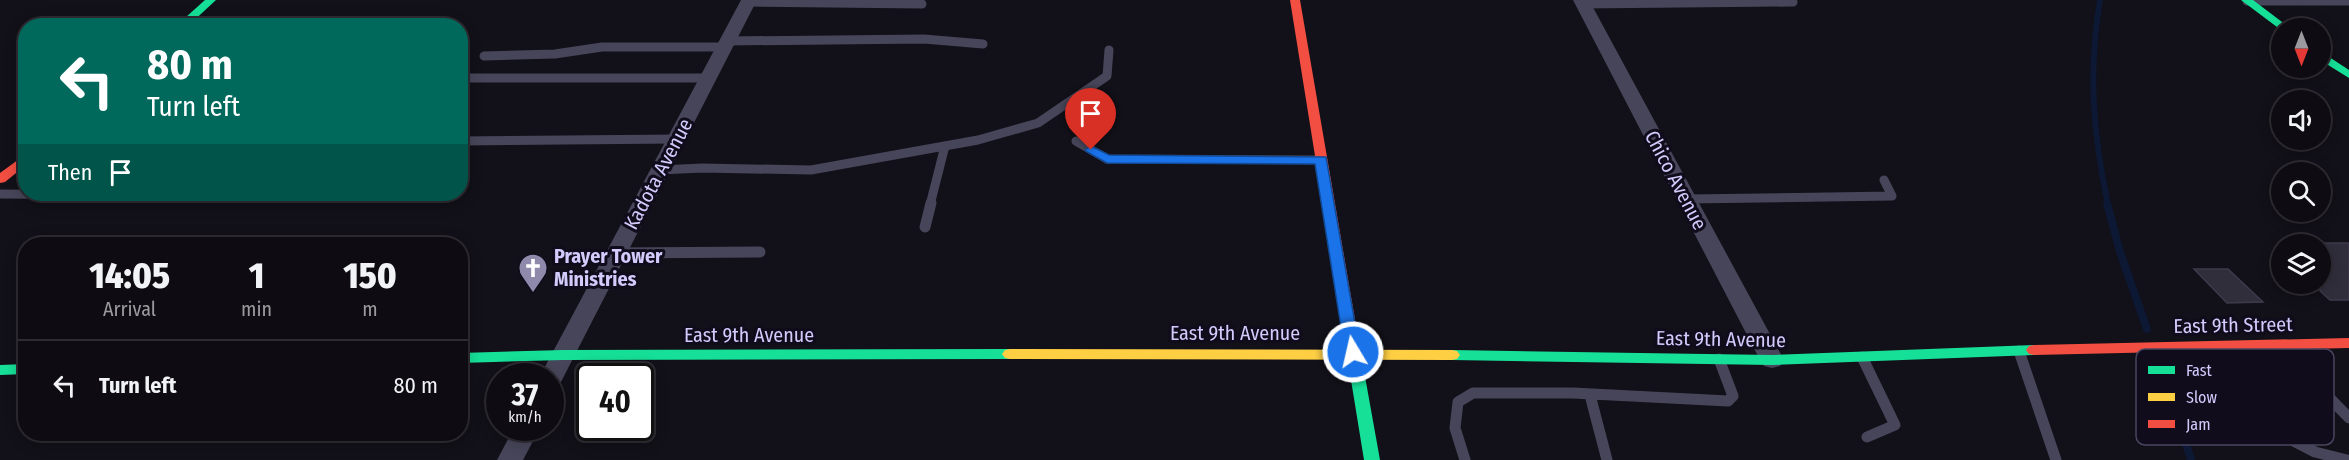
<!DOCTYPE html>
<style>
body{margin:0;font-family:"Fira Sans Condensed",sans-serif;background:#17151b;color:#f1f3f6;height:100vh;display:flex;flex-direction:column;font-size:22px;white-space:nowrap}
*{box-sizing:border-box;margin:0}
p{font-size:20px;color:#9b9b9f}
.icon{flex:none;width:33px;height:33px;fill:none;stroke:currentColor;stroke-width:2;stroke-linecap:round;stroke-linejoin:round}
.map{position:relative;flex:1;overflow:hidden}
.sheet{position:absolute;left:18px;top:237px;width:450px;height:204px;display:flex;flex-direction:column;background:#0e0c12;border-radius:24px;box-shadow:0 3px 15px #0003,0 0 0 2px #2e2c32}
.sheet>*{flex:none}
.guide{position:absolute;left:18px;top:18px;width:450px;height:183px;border-radius:24px;box-shadow:0 3px 15px #0003,0 0 0 2px #2e2c32;background:#00695c;color:#fff;overflow:hidden}
.needle{width:39px;rotate:180deg}
.tools{position:absolute;left:2271px;top:18px;display:grid;gap:12px}
.tools a{display:grid;place-items:center;width:60px;height:60px;border-radius:50%;background:#0e0c12;box-shadow:0 3px 15px #0003,0 0 0 2px #2e2c32;font-size:30px}
.speed{position:absolute;left:486px;top:363px;display:flex;gap:12px;font-size:30px;font-weight:700;text-align:center}
.speed>*{display:grid;place-content:center;width:78px;height:78px;border-radius:50%;background:#0e0c12;box-shadow:0 3px 15px #0003,0 0 0 2px #2e2c32;line-height:1}
.speed small{font-size:15px;font-weight:400}
.speed .limit{border:3px solid #111;border-radius:9px;background:#fff;color:#111}
.pin{position:absolute;display:grid;place-items:center;width:51px;height:51px;color:#fff;margin:-62px -26px;border-radius:50% 50% 50% 0;rotate:-45deg;box-shadow:0 0 6px #0007}
.pin .icon{rotate:45deg}
.me{position:absolute;width:66px;margin:-33px;rotate:351deg;stroke-linejoin:round;filter:drop-shadow(0 0 4px #0008)}
.turn{display:flex;align-items:center;gap:21px;height:126px;padding:0 30px;font-size:27px}
.turn .icon{width:78px;height:78px;stroke-width:2.5}
.turn b{display:block;font-size:42px;line-height:51px}
.then{display:flex;align-items:center;height:57px;padding:0 30px;background:#0003;gap:12px;font-size:22px}
.eta{display:flex;justify-content:space-evenly;align-items:center;height:102px;text-align:center}
.eta b{font-size:36px;font-weight:800;line-height:42px}
ul{padding:0;list-style:none}
li{display:flex;align-items:center;gap:18px;height:90px;padding:0 30px;border-top:2px solid #2e2c32}
li div{flex:1}
li b{display:block;font-size:22px}
li em{font-style:normal}
.map>svg:first-child{display:block}
.lines{fill:none;stroke-linecap:round;stroke-linejoin:round}
.stream-far1{stroke:#0c1834;stroke-width:6}
.stream{stroke:#0c1834;stroke-width:8}
.building{fill:#302e3b;stroke:#3e3a4c;stroke-width:1.5}
.lane-far1{stroke:#474559;stroke-width:9}
.lane{stroke:#474559;stroke-width:11}
.street{fill:#474559;fill-rule:evenodd}
.fast{fill:#16e098;fill-rule:evenodd}
.slow{fill:#ffcf43;fill-rule:evenodd}
.jam{fill:#f24e42;fill-rule:evenodd}
.route{fill:#1a73e8;stroke:#114b97;stroke-width:1.5}
.labels{text-anchor:middle;dominant-baseline:central;stroke-width:6;stroke-linejoin:round;paint-order:stroke}
.street-label{font-size:20px;fill:#d2cbfc;stroke:#100c1c}
.poi-label{font-size:20px;font-weight:bold;fill:#d2cbfc;stroke:#100c1c;text-anchor:start}
.key{fill:#100c1c;stroke:#4a455f;stroke-width:1.5}
.key-label{font-size:16px;fill:#d2cbfc}
</style>
<div class="map">
<svg width="2349" height="460" viewBox="0 0 2349 460">
<rect width="100%" height="100%" fill="#121018"/>
<g class="lines">
<path class="stream-far1" d="M2100,0C2088,72 2093,134 2108,205"/>
<path class="stream" d="M2107,203L2120,252L2147,329
M2164,373L2191,460"/>
</g>
<path class="building" d="M2320,243H2349V300H2330L2320,291Z
M2194,269H2228L2263,302L2227,303Z"/>
<g class="lines">
<path class="lane-far1" d="M2247,1H2349
M748,2L922,4
M1583,4L1793,2
M727,41L924,39L983,44
M484,56L555,54L602,47H724
M460,78H708
M460,141L676,139
M1076,141L1107,159L1321,160
M660,170L702,168L811,170L978,140L1038,123L1107,76L1109,50
M0,194L249,196
M1687,199L1892,196L1884,180
M930,205L945,146"/>
<path class="lane" d="M925,227L931,203
M617,253L760,252
M2279,346L2349,418
M2203,347L2286,437L2315,452L2347,460
M2019,351L2056,460
M1862,357L1895,425L1867,437
M1590,395L1607,460
M1465,460L1455,428L1458,402L1473,393H1573L1728,401L1733,396L1719,359"/>
<path class="street" d="M741,0H757L562,380L558,386L550,389V376H540Z
M1573,0H1589L1784,360L1780,366L1772,368L1764,366L1760,360Z
M514,428H540L523,460H497Z"/>
<path class="fast" d="M205,0H216L188,26H176Z
M2241,0H2253L2290,28L2281,30Z
M2320,51L2349,70V78L2320,60Z
M1352,338L1357,339L1359,343L1380,460H1364L1345,343L1347,339Z
M2034,345L2039,346L2042,350L2039,354L2034,355L1772,365L1452,360L1447,359L1444,355L1447,351L1452,350L1772,355Z
M1010,349L1015,350L1018,354L1015,358L1010,359L563,360L460,363V353L563,350Z
M26,364V374L0,375V365Z"/>
<path class="slow" d="M1010,349L1452,350L1457,351L1460,355L1457,359L1452,360L1010,359L1005,358L1002,354L1005,350Z"/>
<path class="jam" d="M1290,0H1300L1359,343L1357,347H1347L1345,343Z
M26,154V165L5,182L0,183V173Z
M2349,338V348L2034,355L2029,354L2026,350L2029,346L2034,345Z"/>
</g>
<path class="route" d="M1091,146L1109,155L1326,157L1360,352L1358,356H1347L1345,352L1315,164L1107,163L1087,152L1085,150Z"/>
<defs>
<g id="church-pin" transform="scale(1.5)"><path d="M0 17L-7.5 6A9.5 9.5 0 1 1 7.5 6Z" fill="#8f8aac" stroke="#100c1c"/><path d="M-1.2-6h2.4v3.5h3.3v2.4h-3.3V6h-2.4V-.1h-3.3v-2.4h3.3Z" fill="#fff"/></g>
</defs>
<g fill-rule="evenodd">
<use href="#church-pin" x="533" y="268"/>
</g>
<g class="labels">
<g class="street-label">
<text transform="translate(658 174) rotate(-62)">Kadota Avenue</text>
<text transform="translate(1676 180) rotate(62)">Chico Avenue</text>
<text transform="translate(2233 325) rotate(-1)">East 9th Street</text>
<text x="1235" y="333">East 9th Avenue</text>
<text x="749" y="335">East 9th Avenue</text>
<text transform="translate(1721 339) rotate(1)">East 9th Avenue</text>
</g>
<g class="poi-label">
<text x="554" y="256">Prayer Tower<tspan x="554" dy="23">Ministries</tspan></text>
</g>
</g>
<rect x="2136" y="349" width="198" height="96" rx="9" class="key"/>
<rect x="2148" y="366" width="27" height="8" fill="#16e098"/>
<rect x="2148" y="393" width="27" height="8" fill="#ffcf43"/>
<rect x="2148" y="420" width="27" height="8" fill="#f24e42"/>
<g class="key-label">
<text x="2186" y="376">Fast</text>
<text x="2186" y="403">Slow</text>
<text x="2186" y="430">Jam</text>
</g>
</svg>
<div class="tools">
<a><svg class="needle" viewBox="-14 -14 28 28"><path d="M0-13l5 13h-10z" fill="#e53935"/><path d="M0 13l5-13h-10z" fill="#9b9b9f"/></svg></a>
<a><svg class="icon" aria-label="sound" viewBox="0 0 24 24"><path d="M4 9h4l5-4v14l-5-4H4zM17 9q2 3 0 6"/></svg></a>
<a><svg class="icon" aria-label="search" viewBox="0 0 24 24"><circle cx="10" cy="10" r="6"/><path d="M15 15l6 6"/></svg></a>
<a><svg class="icon" aria-label="layers" viewBox="0 0 24 24"><path d="M12 4l9 5-9 5-9-5zM3 14l9 5 9-5"/></svg></a>
</div>
<div class="speed"><div>37<small>km/h</small></div><div class="limit">40</div></div>
<div class="pin" style="left:1091px;top:150px;background:#d93025"><svg class="icon" aria-label="arrive" viewBox="0 0 24 24"><path d="M6 21V4h12l-3 4 3 4H6"/></svg></div>
<svg class="me" style="left:1353px;top:352px" viewBox="-20 -20 40 40"><circle r="17" fill="#1a73e8" stroke="#fff" stroke-width="3"/><path d="M0-11L8 9 0 5-8 9z" fill="#fff"/></svg>
<div class="guide">
<div class="turn"><svg class="icon" aria-label="left" viewBox="0 0 24 24"><path d="M17 20v-9H6M10 6l-5 5 5 5"/></svg><div><b>80 m</b>Turn left</div></div>
<div class="then">Then<svg class="icon" aria-label="arrive" viewBox="0 0 24 24"><path d="M6 21V4h12l-3 4 3 4H6"/></svg></div>
</div>
<section class="sheet">
<div class="eta">
<div><b>14:05</b><p>Arrival</p></div>
<div><b>1</b><p>min</p></div>
<div><b>150</b><p>m</p></div>
</div>
<ul>
<li><svg class="icon" aria-label="left" viewBox="0 0 24 24"><path d="M17 20v-9H6M10 6l-5 5 5 5"/></svg><div><b>Turn left</b></div><em>80 m</em></li>
</ul>
</section>
</div>
